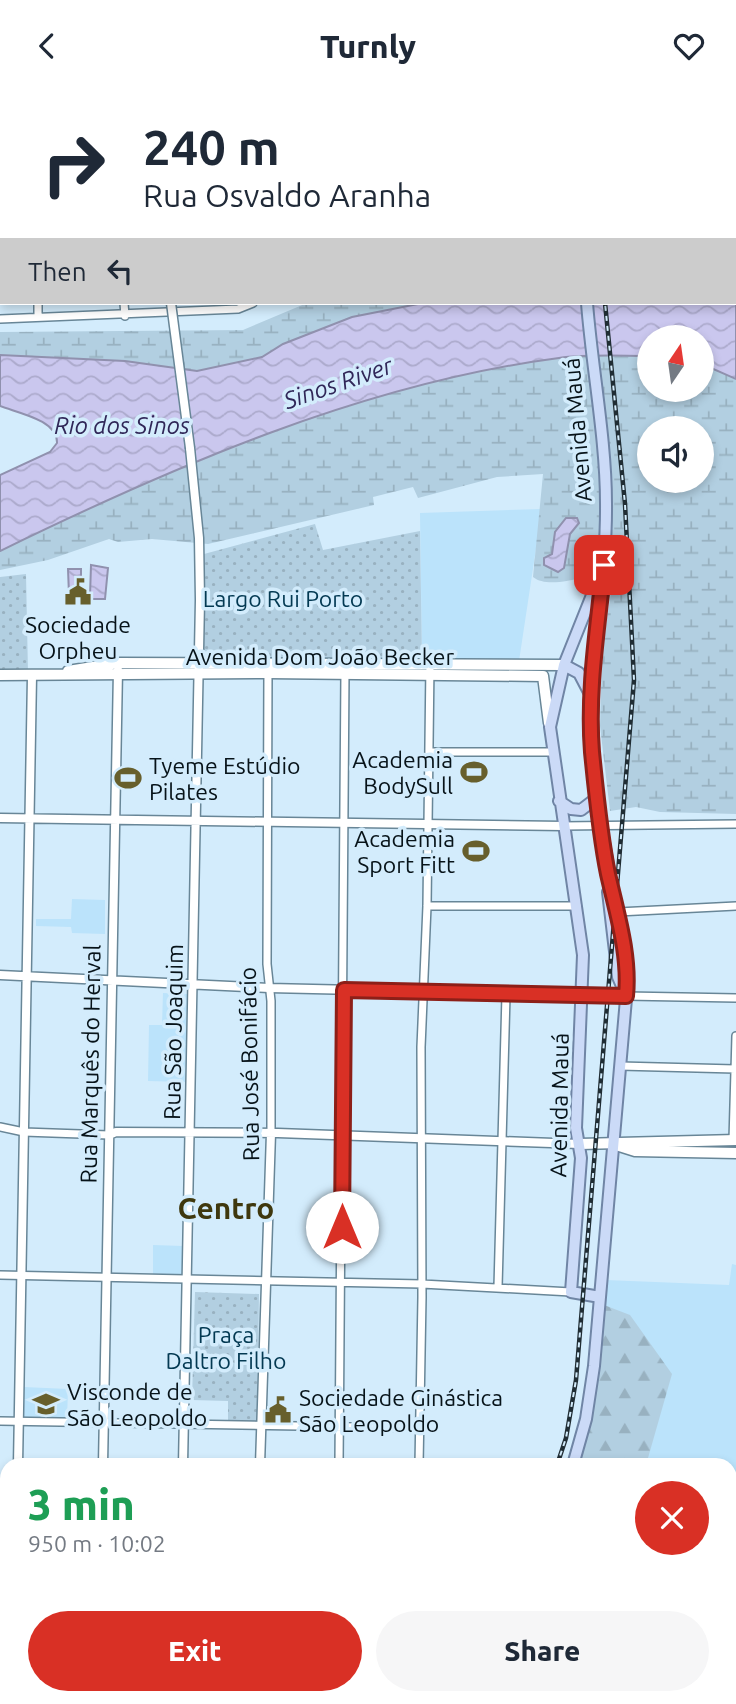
<!DOCTYPE html>
<meta charset="utf-8">
<style>
body{margin:0;font-family:Ubuntu,sans-serif;background:#f6f6f7;color:#1f2937;height:100vh;display:flex;flex-direction:column;font-size:26px;white-space:nowrap}
*{box-sizing:border-box;margin:0}
p{font-size:23px;color:#747a83}
.icon{flex:none;width:38px;height:38px;fill:none;stroke:currentColor;stroke-width:2;stroke-linecap:round;stroke-linejoin:round}
.map{position:relative;flex:1;overflow:hidden}
.panel{position:absolute;left:0px;top:1367px;width:737px;height:247px;display:flex;flex-direction:column;background:#fff;border-radius:21px 21px 0 0;box-shadow:0 4px 10px #0003}
.panel>*{flex:none}
.guide{position:absolute;left:0px;top:0px;width:737px;height:214px;box-shadow:0 4px 10px #0003;background:#fff;color:#1f2937;overflow:hidden}
.needle{width:46px;rotate:13deg}
.tools{position:absolute;left:637px;top:234px;display:grid;gap:14px}
.tools a{display:grid;place-items:center;width:77px;height:77px;border-radius:50%;background:#fff;box-shadow:0 4px 10px #0003;font-size:35px}
.pin{position:absolute;display:grid;place-items:center;width:60px;height:60px;color:#fff;margin:-30px;border-radius:14px;box-shadow:0 4px 10px #0006}
.me{position:absolute;width:77px;margin:-38px;rotate:0deg;stroke-linejoin:round;filter:drop-shadow(0 0 5px #0008)}
.turn{display:flex;align-items:center;gap:24px;height:147px;padding:0 28px;font-size:32px}
.turn .icon{width:91px;height:91px;stroke-width:2.5}
.turn b{display:block;font-size:49px;line-height:60px}
.then{display:flex;align-items:center;height:66px;padding:0 28px;background:#0003;gap:14px;font-size:26px}
.round{display:grid;place-items:center;flex:none;width:74px;height:74px;border-radius:37px;background:#f6f6f7}
.head{display:flex;align-items:center;justify-content:space-between;height:119px;padding:0 28px}
h1{font-size:42px;font-weight:800;line-height:52px;color:#1e9e55}
.button{display:flex;gap:14px;margin-top:auto;padding:14px 28px}
.button a{flex:1;height:80px;border-radius:42px;background:#d93025;color:#fff;font-size:28px;font-weight:800;line-height:80px;text-align:center}
.button a+a{background:#f6f6f7;color:#1f2937}
header{display:flex;justify-content:space-between;align-items:center;height:91px;padding:0 28px;background:#fff;font-size:32px;font-weight:800}
.map>svg:first-child{display:block}
.built{fill:#bbe3fb}
.forest{fill:url(#forest-firs)}
.wetland{fill:url(#wetland-marsh);fill-rule:evenodd}
.park{fill:url(#park-dots)}
.water{fill:url(#water-waves);stroke:#9091ae;stroke-width:2}
.lines{fill:none;stroke-linecap:round;stroke-linejoin:round}
.minor-casing{stroke:#688697;stroke-width:10}
.tertiary-casing{stroke:#688697;stroke-width:11}
.secondary-casing{stroke:#688697;stroke-width:13}
.primary-casing{stroke:#7085a5;stroke-width:14}
.minor{stroke:#fff;stroke-width:7}
.tertiary{stroke:#fff;stroke-width:8}
.secondary{stroke:#fff;stroke-width:10}
.primary{stroke:#cbdaf7;stroke-width:10}
.rail-casing{stroke:#202d34;stroke-width:4.5}
.rail{stroke:#d3ecfc;stroke-width:2;stroke-dasharray:5;stroke-linecap:butt}
.tertiary-bridge-casing{stroke:#688697;stroke-width:11;stroke-linecap:butt}
.tertiary-bridge{stroke:#fff;stroke-width:8}
.route-casing{stroke:#8d1f18;stroke-width:18}
.route{stroke:#d93025;stroke-width:12}
.labels{text-anchor:middle;dominant-baseline:central;stroke-width:7;stroke-linejoin:round;paint-order:stroke}
.street-label{font-size:23px;fill:#071319;stroke:#d3ecfc}
.park-label{font-size:23px;fill:#033952;stroke:#d3ecfc}
.poi-label{font-size:23px;fill:#071319;stroke:#d3ecfc;text-anchor:start}
.water-label{font-size:24px;font-style:italic;fill:#302758;stroke:#d3ecfc}
.district-label{font-size:30px;font-weight:bold;fill:#3f380e;stroke:#d3ecfc}
</style>
<header><svg class="icon" aria-label="back" viewBox="0 0 24 24"><path d="M15 5l-7 7 7 7"/></svg>Turnly<svg class="icon" aria-label="heart" viewBox="0 0 24 24"><path d="M12 20l-8-8c-3-5 5-10 8-4 3-6 11-1 8 4z"/></svg></header>
<div class="map">
<svg width="736" height="1613" viewBox="0 0 736 1613">
<defs>
<pattern id="forest-firs" width="22" height="20" patternUnits="userSpaceOnUse" patternTransform="scale(1.75)"><rect width="22" height="20" fill="#b2cfe1"/><path d="M5 1l3.5 6h-7zM16 11l3.5 6h-7z" fill="#98b1c0"/></pattern>
<pattern id="wetland-marsh" width="20" height="14" patternUnits="userSpaceOnUse" patternTransform="scale(1.75)"><rect width="20" height="14" fill="#b2cfe1"/><path d="M1 5h8M5 5V1M11 12h8M15 12V8" fill="none" stroke="#98b1c0"/></pattern>
<pattern id="park-dots" width="8" height="8" patternUnits="userSpaceOnUse" patternTransform="scale(1.75)"><rect width="8" height="8" fill="#b2cfe1"/><path d="M2 2h.1M6 6h.1" fill="none" stroke="#98b1c0" stroke-width="1.8" stroke-linecap="round"/></pattern>
<pattern id="water-waves" width="16" height="10" patternUnits="userSpaceOnUse" patternTransform="scale(1.75)"><rect width="16" height="10" fill="#cac7ee"/><path d="M0 5q4-4 8 0t8 0" fill="none" stroke="#acaacc"/></pattern>
</defs>
<rect width="100%" height="100%" fill="#d3ecfc"/>
<path class="built" d="M542,418L519,570H422L420,422Z
M72,808L105,809V843L72,842L71,836L36,835V828H71Z
M163,902L187,903L185,991L148,990L149,934H162Z
M153,1154L183,1155L182,1186L153,1185Z
M732,1173L736,1174V1568L730,1564V1374H577L606,1189L729,1194Z
M24,1296L68,1298L67,1328L24,1327Z"/>
<path class="forest" d="M604,1214L630,1224L672,1283L646,1374H577Z"/>
<path class="wetland" d="M307,212H423L352,226L283,253L262,266L197,280L125,270L0,264V241L243,239Z
M649,265V299H702V273L736,288V723L660,721L636,716L610,720L600,635L602,561L614,481C592,482 550,500 533,486L543,383L497,386L418,407L413,396L373,406L374,414L208,453L152,448L118,451L109,448L48,469L0,479V460C174,375 366,292 559,267C588,263 620,265 649,265ZM649,338H702V390H649ZM566,427L579,432L570,443L564,476L558,480L544,467L552,463L555,441Z"/>
<path class="park" d="M315,433L323,459L420,440L422,570L229,569L203,560L204,463Z
M26,483L28,582H0V486Z
M195,1201L259,1203L257,1335L228,1334V1310L192,1309Z"/>
<path class="water" d="M736,199V288L702,273V247H649V265C620,265 588,263 559,267C366,292 174,375 0,460V384L50,361L57,352C58,329 18,322 0,315V264L125,270L197,280L262,266L283,253L352,226L423,212H735Z
M566,427H577L579,432L570,443L564,477L558,481L544,474V467L552,463L555,441Z
M91,474L108,477L105,508H92L90,505Z
M68,478H81V503L69,504Z"/>
<g class="lines">
<g class="minor-casing">
<path id="minor" d="M429,0L430,2
M524,0L525,2
M594,0V2
M643,0V2
M702,0L703,2
M38,2V0
M119,2L120,0
M735,64H736
M0,76H2
M38,212V225
M124,212L125,225
M0,228L238,218L253,212
M268,577L267,873L271,910V1042
M429,661H551
M563,735L736,733
M427,815H577
M618,821L736,815
M626,905L736,907
M620,975L735,978
M0,1036L24,1041L109,1044
M733,1049L736,945
M0,1184L422,1193L571,1201
M498,1196L506,904
M0,1330L419,1337
M339,1374L345,580
M419,1374L422,1206L421,956L427,815L430,572
M0,1477H7
M469,1606L470,1613
M619,1606V1613
M694,1606V1613
M336,1613L339,1606"/>
</g>
<g class="tertiary-casing">
<path id="tertiary" d="M155,2L156,0
M0,727L563,735
M0,884L269,897L626,905
M109,1044L116,1041L278,1042L580,1053
M18,1374L32,585
M103,1374L118,579
M183,1374L200,509L199,447L190,357
M260,1374L271,1042
M730,1567L736,1570
M12,1613L13,1606
M97,1613V1606
M180,1613V1606
M257,1613V1606"/>
</g>
<g class="secondary-casing">
<path id="secondary" d="M68,580L118,572L564,574
M0,584L268,582L543,585L549,632
M580,1053L736,1049
M616,1054L635,1060L736,1062"/>
</g>
<g class="primary-casing">
<path id="primary" d="M553,0L554,2
M567,0L568,2
M576,0V2
M598,489L564,574L550,636L583,864L576,1037L581,1067L571,1201L600,1206
M564,574L579,582L590,603
M559,710L571,718L581,719L598,706
M608,801L618,886L625,902
M573,1374L586,1328L594,1275L628,885C616,810 598,736 592,660C586,577 607,495 606,412C606,348 592,277 587,212
M545,1606V1613
M417,1613L422,1606"/>
</g>
<use href="#minor" class="minor"/>
<use href="#tertiary" class="tertiary"/>
<use href="#secondary" class="secondary"/>
<use href="#primary" class="primary"/>
<g class="rail-casing">
<path id="rail" d="M565,0L566,2
M557,1374L566,1347L576,1289L634,589L625,413L605,212
M390,1613L395,1606"/>
</g>
<use href="#rail" class="rail"/>
<g class="tertiary-bridge-casing">
<path id="tertiary-bridge" d="M171,212L190,357"/>
</g>
<use href="#tertiary-bridge" class="tertiary-bridge"/>
</g>
<g class="lines">
<g class="route-casing">
<path id="route" d="M342,1136L344,899L626,905C630,864 617,823 608,783C600,744 596,701 592,661C587,599 598,535 604,474"/>
</g>
<use href="#route" class="route"/>
</g>
<defs>
<g id="civic-bare" transform="scale(2.1)"><path d="M-.6-6.5H3V-4.5H.6V-3L4-1V1h2V6H-6V1h2V-1L-.6-3ZM-1.2 2.5V6h2.4V2.5Z" fill="#675f2c" stroke="#d3ecfc" stroke-width="2.5" paint-order="stroke"/></g>
<g id="stadium-bare" transform="scale(2.1)"><path d="M0-5a6.5 5 0 1 0 0 10a6.5 5 0 1 0 0-10ZM-3.5-1.8h7v3.6h-7Z" fill="#675f2c" stroke="#d3ecfc" stroke-width="2.5" paint-order="stroke"/></g>
<g id="school-bare" transform="scale(2.1)"><path d="M0-5L7-2L0 1L-7-2ZM-4 1L0 2.5L4 1V4Q0 6-4 4Z" fill="#675f2c" stroke="#d3ecfc" stroke-width="2.5" paint-order="stroke"/></g>
</defs>
<g fill-rule="evenodd">
<use href="#civic-bare" x="78" y="501"/>
<use href="#stadium-bare" x="474" y="681"/>
<use href="#stadium-bare" x="128" y="687"/>
<use href="#stadium-bare" x="476" y="760"/>
<use href="#school-bare" x="46" y="1313"/>
<use href="#civic-bare" x="278" y="1319"/>
</g>
<g class="labels">
<g class="street-label">
<text transform="translate(577 339) rotate(-95)">Avenida Mauá</text>
<text x="320" y="565">Avenida Dom João Becker</text>
<text transform="translate(173 941) rotate(-89)">Rua São Joaquim</text>
<text transform="translate(90 973) rotate(-89)">Rua Marquês do Herval</text>
<text transform="translate(249 973) rotate(-91)">Rua José Bonifácio</text>
<text transform="translate(559 1014) rotate(-89)">Avenida Mauá</text>
</g>
<g class="park-label">
<text x="283" y="507">Largo Rui Porto</text>
<text x="226" y="1243">Praça<tspan x="226" dy="26">Daltro Filho</tspan></text>
</g>
<g class="poi-label">
<text x="78" y="533" text-anchor="middle">Sociedade<tspan x="78" dy="26">Orpheu</tspan></text>
<text x="453" y="668" text-anchor="end">Academia<tspan x="453" dy="26">BodySull</tspan></text>
<text x="149" y="674">Tyeme Estúdio<tspan x="149" dy="26">Pilates</tspan></text>
<text x="455" y="747" text-anchor="end">Academia<tspan x="455" dy="26">Sport Fitt</tspan></text>
<text x="67" y="1300">Visconde de<tspan x="67" dy="26">São Leopoldo</tspan></text>
<text x="299" y="1306">Sociedade Ginástica<tspan x="299" dy="26">São Leopoldo</tspan></text>
</g>
<g class="water-label">
<text transform="translate(338 292) rotate(-19)">Sinos River</text>
<text x="122" y="334">Rio dos Sinos</text>
</g>
<g class="district-label">
<text x="226" y="1117">Centro</text>
</g>
</g>
</svg>
<div class="tools">
<a><svg class="needle" viewBox="-14 -14 28 28"><path d="M0-13l5 13h-10z" fill="#e53935"/><path d="M0 13l5-13h-10z" fill="#747a83"/></svg></a>
<a><svg class="icon" aria-label="sound" viewBox="0 0 24 24"><path d="M4 9h4l5-4v14l-5-4H4zM17 9q2 3 0 6"/></svg></a>
</div>
<div class="pin" style="left:604px;top:474px;background:#d93025"><svg class="icon" aria-label="arrive" viewBox="0 0 24 24"><path d="M6 21V4h12l-3 4 3 4H6"/></svg></div>
<svg class="me" style="left:342px;top:1136px" viewBox="-20 -20 40 40"><circle r="19" fill="#fff"/><path d="M0-13L10 11 0 6-10 11z" fill="#d93025"/></svg>
<div class="guide">
<div class="turn"><svg class="icon" aria-label="right" viewBox="0 0 24 24"><path d="M7 20v-9h11M14 6l5 5-5 5"/></svg><div><b>240 m</b>Rua Osvaldo Aranha</div></div>
<div class="then">Then<svg class="icon" aria-label="left" viewBox="0 0 24 24"><path d="M17 20v-9H6M10 6l-5 5 5 5"/></svg></div>
</div>
<section class="panel">
<div class="head"><div><h1>3 min</h1><p>950 m · 10:02</p></div><a class="round" style="background:#d93025;color:#fff"><svg class="icon" aria-label="close" viewBox="0 0 24 24"><path d="M6 6l12 12M18 6L6 18"/></svg></a></div>
<div class="button"><a>Exit</a><a>Share</a></div>
</section>
</div>
